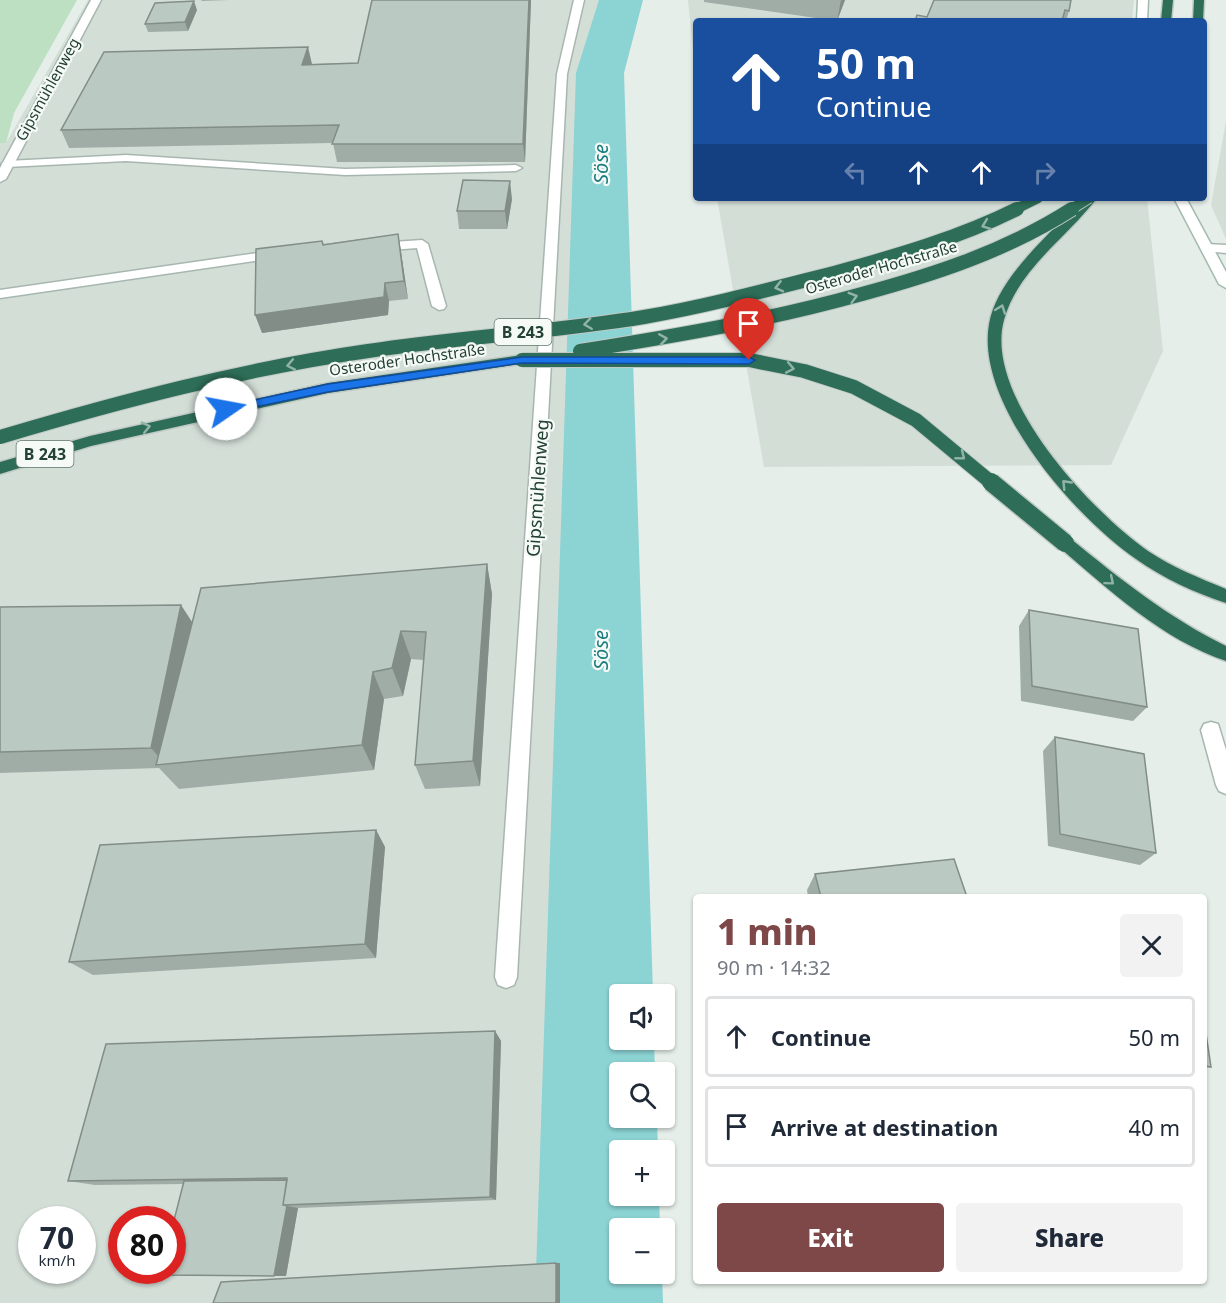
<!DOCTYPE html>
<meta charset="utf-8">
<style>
body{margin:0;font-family:"Noto Sans",sans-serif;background:#f2f2f3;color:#1f2937;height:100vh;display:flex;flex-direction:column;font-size:22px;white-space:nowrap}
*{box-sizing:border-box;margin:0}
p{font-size:20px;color:#747a83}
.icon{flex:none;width:33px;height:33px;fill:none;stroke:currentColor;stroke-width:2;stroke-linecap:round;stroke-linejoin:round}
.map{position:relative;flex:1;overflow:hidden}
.details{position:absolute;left:693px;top:894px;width:514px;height:390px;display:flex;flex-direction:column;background:#fff;border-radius:6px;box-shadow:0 2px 4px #0004}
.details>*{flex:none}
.hud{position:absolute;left:693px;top:18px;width:514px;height:183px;border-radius:6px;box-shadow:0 2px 4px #0004;background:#1a4fa0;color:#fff;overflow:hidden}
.fabs{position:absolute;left:609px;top:984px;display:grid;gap:12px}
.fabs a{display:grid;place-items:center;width:66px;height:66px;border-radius:6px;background:#fff;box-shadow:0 2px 4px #0004;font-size:30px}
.speed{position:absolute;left:18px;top:1206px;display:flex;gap:12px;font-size:30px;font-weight:700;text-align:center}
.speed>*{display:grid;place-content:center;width:78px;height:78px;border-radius:50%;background:#fff;box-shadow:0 2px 4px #0004;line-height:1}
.speed small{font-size:15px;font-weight:400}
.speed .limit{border:9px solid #d22;background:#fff;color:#111}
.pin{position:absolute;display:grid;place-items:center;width:51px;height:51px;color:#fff;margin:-62px -26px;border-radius:50% 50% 50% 0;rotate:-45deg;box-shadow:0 0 6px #0007}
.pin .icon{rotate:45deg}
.me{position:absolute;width:66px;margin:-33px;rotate:78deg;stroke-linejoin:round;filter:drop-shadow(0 0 4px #0008)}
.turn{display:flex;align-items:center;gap:21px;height:126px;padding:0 24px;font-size:27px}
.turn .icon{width:78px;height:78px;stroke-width:2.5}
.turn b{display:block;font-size:42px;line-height:51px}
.lanes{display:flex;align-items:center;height:57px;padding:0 24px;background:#0003;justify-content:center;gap:30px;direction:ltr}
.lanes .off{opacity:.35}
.round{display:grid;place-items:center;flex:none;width:63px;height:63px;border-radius:6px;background:#f2f2f3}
.headline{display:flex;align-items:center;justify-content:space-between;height:102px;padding:0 24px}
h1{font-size:36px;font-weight:800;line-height:45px;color:#7f4848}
.action{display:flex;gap:12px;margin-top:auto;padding:12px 24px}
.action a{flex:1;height:69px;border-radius:6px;background:#7f4848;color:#fff;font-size:24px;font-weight:800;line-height:69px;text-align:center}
.action a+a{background:#f2f2f3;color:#1f2937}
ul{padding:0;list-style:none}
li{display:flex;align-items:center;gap:18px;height:81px;margin:0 12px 9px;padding:0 12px;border:3px solid #e0e1e3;border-radius:6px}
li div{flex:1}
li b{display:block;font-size:22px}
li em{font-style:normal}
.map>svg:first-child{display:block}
.built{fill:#d3ded7;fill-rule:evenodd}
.green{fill:#bee0c2}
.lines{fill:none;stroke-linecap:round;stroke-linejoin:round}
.river{fill:#8cd3d4;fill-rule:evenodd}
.lane-casing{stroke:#a7b7af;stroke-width:3}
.street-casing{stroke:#a7b7af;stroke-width:3}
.secondary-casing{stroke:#a3baaf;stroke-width:3}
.highway-casing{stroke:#c1cac6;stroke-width:3}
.lane{fill:#fff;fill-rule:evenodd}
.street{fill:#fff;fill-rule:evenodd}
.secondary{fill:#fff;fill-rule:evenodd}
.highway{fill:#2e6e58;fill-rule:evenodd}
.highway-bridge-far2-casing{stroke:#c1cac6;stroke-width:12;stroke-linecap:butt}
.highway-bridge-far1-casing{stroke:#c1cac6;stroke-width:16;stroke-linecap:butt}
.highway-bridge-casing{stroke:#c1cac6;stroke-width:21;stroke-linecap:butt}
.highway-bridge-far2{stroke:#2e6e58;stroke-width:10}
.highway-bridge-far1{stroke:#2e6e58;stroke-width:14}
.highway-bridge{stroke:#2e6e58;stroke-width:18}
.wall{fill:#a0ada6}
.shaded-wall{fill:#828d87}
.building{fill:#bac9c1;stroke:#828d87;stroke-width:1.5}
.oneway{stroke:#92b4a8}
.route{fill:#1a73e8;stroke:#114b97;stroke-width:1.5}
.labels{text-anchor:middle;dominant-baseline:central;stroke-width:4.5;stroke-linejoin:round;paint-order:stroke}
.far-street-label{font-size:15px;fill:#234135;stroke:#f6faf7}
.shield{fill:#f6faf7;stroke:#62786f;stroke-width:1.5}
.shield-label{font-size:16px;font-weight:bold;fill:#234135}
.street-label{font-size:18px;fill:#234135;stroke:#f6faf7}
.water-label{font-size:20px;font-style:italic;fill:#1b7c7f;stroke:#f6faf7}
</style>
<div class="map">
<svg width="1226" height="1303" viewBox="0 0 1226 1303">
<rect width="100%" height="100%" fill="#e5eee9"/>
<path class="built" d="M88,0H608L587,69L560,1303H0V143H6ZM32,1220H82V1270H32ZM122,1220H172V1270H122Z
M688,0H1134L1132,21H696V79Z
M1226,121V239L1211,205Z
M717,198H1147L1163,351L1111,465L764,467Z"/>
<path class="green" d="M0,0H77L14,113L6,143H0Z"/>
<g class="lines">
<path class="river" d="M599,0H643L624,73L653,994H620V1040H654L655,1072H620V1118H657L658,1150H620V1196H659L660,1228H620V1274H662L663,1303H535L576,73Z"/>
<g class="lane-casing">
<path id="lane" d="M126,155L345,169L516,165L522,168L516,171L345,175L126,161L7,167L1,164L7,161Z
M422,240L428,244L446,306L444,309L439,310L432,306L417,248L378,251L372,247L378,243Z
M1207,244L1226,245V253L1203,251L1201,248L1203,245Z
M278,250L282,251L284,254L282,257L0,298V290Z"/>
</g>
<g class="street-casing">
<path id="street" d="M91,0H101L6,179L0,182V168Z
M574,0H584L567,74L517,977L514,985L506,988L498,985L495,977L557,74Z
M1211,722L1218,724L1226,750V794L1219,791L1216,785L1201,730L1204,724Z"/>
</g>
<g class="secondary-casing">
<path id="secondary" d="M1138,0H1148L1147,21H1137Z
M1174,198H1186L1226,272V288L1219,284Z"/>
</g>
<g class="highway-casing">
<path id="highway" d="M1163,0H1173L1171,21H1161Z
M1194,0H1204L1203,21H1193Z
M1084,198H1097C1066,239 1018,269 1004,320C983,396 1092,512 1148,551C1172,567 1199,578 1226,589V603C1195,593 1163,578 1136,559C1075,517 975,404 989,324C997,277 1053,231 1084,198Z
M522,355L529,360L527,363L328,393L91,446L0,474V462L90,436L328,383Z
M1065,537L1071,539C1120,579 1169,618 1226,646V661C1163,640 1109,590 1059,547L1057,543L1059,539Z"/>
</g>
<use href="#lane" class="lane"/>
<use href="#street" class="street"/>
<use href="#secondary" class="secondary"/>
<use href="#highway" class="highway"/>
<g class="highway-bridge-far2-casing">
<path id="highway-bridge-far2" d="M1014,210L1038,198
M1070,210L1089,198"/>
</g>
<g class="highway-bridge-far1-casing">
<path id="highway-bridge-far1" d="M580,351C675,336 769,320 862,294C936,274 1006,251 1072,209
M522,360H749L804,371L854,387L916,420L993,484
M0,437C121,401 243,369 368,351C460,337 553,332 644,317C708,306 771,289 834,273C896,256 959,238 1017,209"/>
</g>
<g class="highway-bridge-casing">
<path id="highway-bridge" d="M991,482L1065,543"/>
</g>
<use href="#highway-bridge-far2" class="highway-bridge-far2"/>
<use href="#highway-bridge-far1" class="highway-bridge-far1"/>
<use href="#highway-bridge" class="highway-bridge"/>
</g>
<path class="wall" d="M201,0H229L202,1Z
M531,0L525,162H337L333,143L69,148L61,130L312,64L358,63Z
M704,0H845L837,21L704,2Z
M197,10L188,31L148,32L145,24Z
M1069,11L1066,21H915L927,17Z
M512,199L507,229H459L457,211Z
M398,234L401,252L408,299L389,301L388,315L262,333L322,241L324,244Z
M487,564L492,594L480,786L425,789L415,765L424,660L411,659L403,696L384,699L374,770L179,789L159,768L0,773V607L192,622Z
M1029,610L1147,707L1133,721L1021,701L1019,626Z
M1055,737L1156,853L1140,865L1048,846L1043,751Z
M376,830L385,847L376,958L93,975L69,962Z
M815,874L967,897H808L807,890Z
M495,1031L501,1041L496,1200L298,1208L286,1276H274L183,1184L95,1185L68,1181Z"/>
<path class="shaded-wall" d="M529,0H531L525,162L523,144Z
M841,0H845L837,21Z
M194,1L197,10L188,31L185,22Z
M308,47L312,64L306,82L302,65Z
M510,181L512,199L507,229L505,211Z
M398,234L401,252L408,299L404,281Z
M385,283L389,301L388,315L262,333L255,315Z
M487,564L492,594L480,786L473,761Z
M181,605L196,628L165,764L151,748Z
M401,631L411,659L403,696L392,668Z
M373,672L384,699L374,770L362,745Z
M376,830L385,847L376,958L365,944Z
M495,1031L501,1041L496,1200L490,1197Z
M287,1206L298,1208L286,1276H274Z
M556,1263H560V1303H556Z"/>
<path class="building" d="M372,0H529L523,144H332L339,125L61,130L104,52L308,47L302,65L358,63Z
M934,0H1071L1069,11L1065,10L1062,21H915L917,15L927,17Z
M194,1L185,22L145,24L155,3Z
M463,180L510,181L505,211H457Z
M398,234L404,281L385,283L384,297L255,315L256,249L322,241L323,245Z
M487,564L473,761L415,765L426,632L401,631L392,668L373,672L362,745L156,765L201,588Z
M181,605L151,748L0,752V607Z
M1029,610L1138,629L1147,707L1032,686Z
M1055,737L1144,754L1156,853L1060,834Z
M376,830L365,944L69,962L100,845Z
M954,859L967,897H821L815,874Z
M1204,1020L1211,1067L1204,1066Z
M495,1031L490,1197L283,1205L287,1178L68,1181L106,1044Z
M287,1180L283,1205L287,1206L274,1276L161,1275L162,1270H172V1228L184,1181Z
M556,1263V1303H213L221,1282Z"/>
<defs><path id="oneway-chevron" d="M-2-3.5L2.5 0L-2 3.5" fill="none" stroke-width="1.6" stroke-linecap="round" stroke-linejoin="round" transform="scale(1.5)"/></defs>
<g class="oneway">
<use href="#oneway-chevron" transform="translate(986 225) rotate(159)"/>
<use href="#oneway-chevron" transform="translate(779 287) rotate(166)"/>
<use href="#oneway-chevron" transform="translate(853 297) rotate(-16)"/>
<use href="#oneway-chevron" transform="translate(1001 309) rotate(-70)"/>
<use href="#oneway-chevron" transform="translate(588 324) rotate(172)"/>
<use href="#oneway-chevron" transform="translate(663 339) rotate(-9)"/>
<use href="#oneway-chevron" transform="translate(291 365) rotate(169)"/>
<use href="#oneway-chevron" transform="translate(790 368) rotate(11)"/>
<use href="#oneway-chevron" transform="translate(146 427) rotate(-13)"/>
<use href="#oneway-chevron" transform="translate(961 456) rotate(39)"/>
<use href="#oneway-chevron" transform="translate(1066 484) rotate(-134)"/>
<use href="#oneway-chevron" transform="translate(1110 581) rotate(40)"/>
</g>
<path class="route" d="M522,357H749L755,360L749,364L522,363L328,392L226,413L220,409L226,406L328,384Z"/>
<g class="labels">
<g class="far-street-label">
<text transform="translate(47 89) rotate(-61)">Gipsmühlenweg</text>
<text transform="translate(881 267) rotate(-16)">Osteroder Hochstraße</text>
<text transform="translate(407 359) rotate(-8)">Osteroder Hochstraße</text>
</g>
<g class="shield">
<rect x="494.5" y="319" width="57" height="26" rx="4.5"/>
<rect x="16.5" y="441" width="57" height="26" rx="4.5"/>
</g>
<g class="shield-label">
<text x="523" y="332">B 243</text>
<text x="45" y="454">B 243</text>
</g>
<g class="street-label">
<text transform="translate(537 488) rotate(-86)">Gipsmühlenweg</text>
</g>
<g class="water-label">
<text transform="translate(600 164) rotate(-90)">Söse</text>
<text transform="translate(600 650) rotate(-90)">Söse</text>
</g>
</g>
</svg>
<div class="fabs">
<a><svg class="icon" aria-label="sound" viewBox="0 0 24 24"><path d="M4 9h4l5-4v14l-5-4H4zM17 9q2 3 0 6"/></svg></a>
<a><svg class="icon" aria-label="search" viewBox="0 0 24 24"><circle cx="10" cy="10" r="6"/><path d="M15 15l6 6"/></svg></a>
<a>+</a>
<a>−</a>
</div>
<div class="speed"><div>70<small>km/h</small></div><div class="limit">80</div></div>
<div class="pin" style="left:749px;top:360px;background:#d93025"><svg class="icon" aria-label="arrive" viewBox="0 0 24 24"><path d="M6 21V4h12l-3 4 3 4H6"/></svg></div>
<svg class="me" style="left:226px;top:409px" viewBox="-20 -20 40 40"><circle r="19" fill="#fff"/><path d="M0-13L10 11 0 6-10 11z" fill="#1a73e8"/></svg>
<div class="hud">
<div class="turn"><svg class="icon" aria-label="ahead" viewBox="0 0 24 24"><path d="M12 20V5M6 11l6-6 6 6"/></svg><div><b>50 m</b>Continue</div></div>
<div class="lanes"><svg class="icon off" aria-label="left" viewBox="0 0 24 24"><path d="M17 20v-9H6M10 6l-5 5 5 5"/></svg><svg class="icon" aria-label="ahead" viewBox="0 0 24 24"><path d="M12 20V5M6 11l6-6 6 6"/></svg><svg class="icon" aria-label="ahead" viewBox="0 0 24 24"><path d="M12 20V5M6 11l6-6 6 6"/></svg><svg class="icon off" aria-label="right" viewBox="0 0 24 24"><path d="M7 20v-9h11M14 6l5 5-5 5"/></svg></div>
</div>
<section class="details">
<div class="headline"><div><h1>1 min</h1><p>90 m · 14:32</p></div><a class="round"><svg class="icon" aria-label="close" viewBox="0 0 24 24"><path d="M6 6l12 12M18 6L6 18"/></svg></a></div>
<ul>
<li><svg class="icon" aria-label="ahead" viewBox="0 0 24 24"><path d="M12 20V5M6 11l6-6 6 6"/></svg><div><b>Continue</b></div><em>50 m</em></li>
<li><svg class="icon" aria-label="arrive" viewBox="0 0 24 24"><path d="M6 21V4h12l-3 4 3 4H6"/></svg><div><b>Arrive at destination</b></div><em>40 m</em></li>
</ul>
<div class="action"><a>Exit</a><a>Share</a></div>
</section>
</div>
